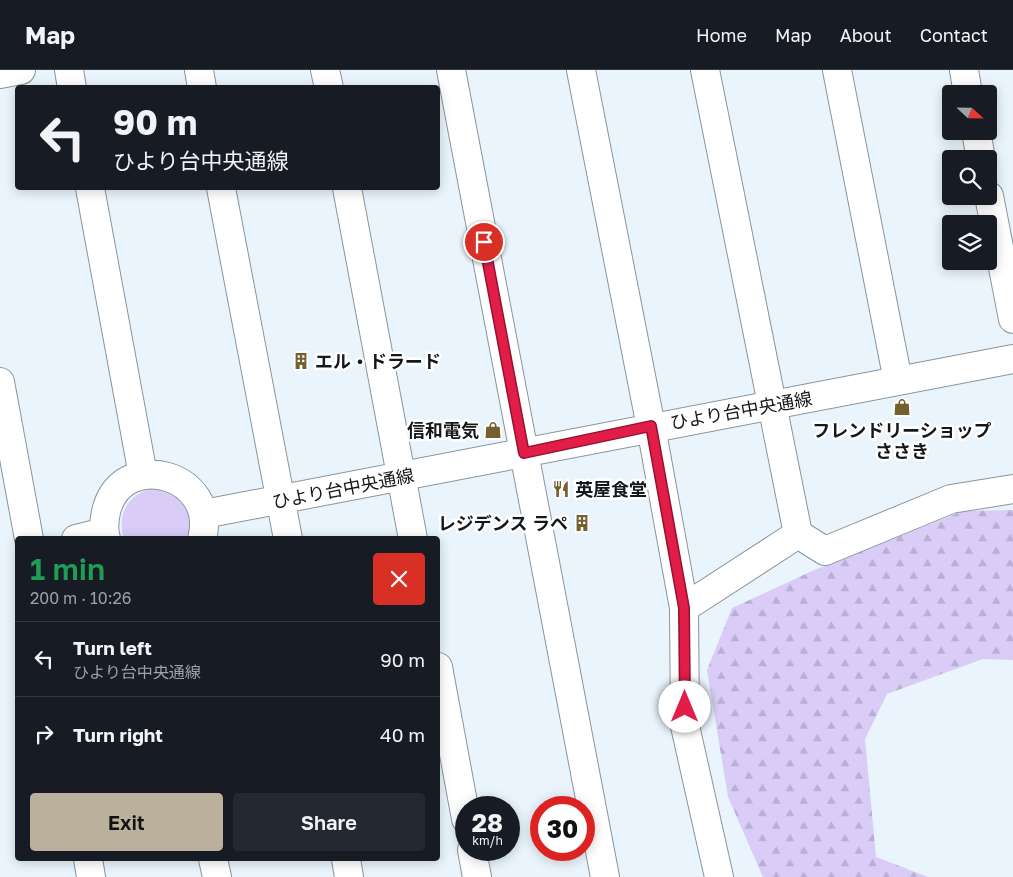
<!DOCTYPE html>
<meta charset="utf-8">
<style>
body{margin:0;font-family:"Golos Text","Noto Sans JP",sans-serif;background:#242831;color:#f1f3f6;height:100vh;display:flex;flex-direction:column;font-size:19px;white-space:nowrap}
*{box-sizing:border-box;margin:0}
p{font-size:16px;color:#9ea1a6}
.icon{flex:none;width:28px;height:28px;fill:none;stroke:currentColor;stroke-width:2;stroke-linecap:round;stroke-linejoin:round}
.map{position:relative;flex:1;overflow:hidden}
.panel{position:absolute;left:15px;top:466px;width:425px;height:325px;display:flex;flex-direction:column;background:#171b24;border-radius:5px;box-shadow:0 2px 12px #0003}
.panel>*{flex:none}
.top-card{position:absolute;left:15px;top:15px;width:425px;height:105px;border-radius:5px;box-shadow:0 2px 12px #0003;background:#171b24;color:#f1f3f6;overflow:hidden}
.needle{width:32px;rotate:112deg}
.fabs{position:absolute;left:942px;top:15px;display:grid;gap:10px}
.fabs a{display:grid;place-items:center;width:55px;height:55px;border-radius:5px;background:#171b24;box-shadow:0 2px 12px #0003;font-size:25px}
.speed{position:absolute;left:455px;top:726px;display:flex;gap:10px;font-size:25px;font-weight:700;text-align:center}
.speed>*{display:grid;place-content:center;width:65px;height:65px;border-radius:50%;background:#171b24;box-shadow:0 2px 12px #0003;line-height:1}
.speed small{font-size:12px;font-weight:400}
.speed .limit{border:8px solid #d22;background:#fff;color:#111}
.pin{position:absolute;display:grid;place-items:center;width:42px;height:42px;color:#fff;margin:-21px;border:2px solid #fff;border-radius:50%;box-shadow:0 1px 5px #0007}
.me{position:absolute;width:55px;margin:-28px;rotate:0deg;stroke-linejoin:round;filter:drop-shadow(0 0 4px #0008)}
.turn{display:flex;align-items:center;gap:18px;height:105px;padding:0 15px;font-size:22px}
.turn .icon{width:65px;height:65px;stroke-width:2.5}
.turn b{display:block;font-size:35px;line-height:42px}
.round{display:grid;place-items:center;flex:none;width:52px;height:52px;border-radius:5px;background:#242831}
.headline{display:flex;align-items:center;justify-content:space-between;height:85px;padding:0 15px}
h1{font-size:30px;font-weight:600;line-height:38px;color:#1e9e55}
.primary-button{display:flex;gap:10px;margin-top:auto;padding:10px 15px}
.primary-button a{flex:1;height:58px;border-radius:5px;background:#bab09c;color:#111;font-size:20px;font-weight:600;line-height:58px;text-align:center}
.primary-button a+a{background:#242831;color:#f1f3f6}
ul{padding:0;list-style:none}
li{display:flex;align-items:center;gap:15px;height:75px;padding:0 15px;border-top:1px solid #363941}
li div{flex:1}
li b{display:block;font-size:19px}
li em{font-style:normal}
header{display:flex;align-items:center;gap:30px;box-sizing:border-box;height:70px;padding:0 25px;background:#171b24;border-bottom:1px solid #363941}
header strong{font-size:24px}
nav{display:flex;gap:28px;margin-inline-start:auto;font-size:18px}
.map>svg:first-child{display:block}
.forest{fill:url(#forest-firs)}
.garden{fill:#d9cdf8}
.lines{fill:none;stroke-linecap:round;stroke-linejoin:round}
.minor-casing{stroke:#8a949b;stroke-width:30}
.minor{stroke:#fff;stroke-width:28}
.route-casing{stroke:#92132f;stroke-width:12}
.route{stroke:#e11d48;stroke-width:9}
.labels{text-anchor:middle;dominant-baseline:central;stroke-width:5;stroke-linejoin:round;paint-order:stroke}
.poi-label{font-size:18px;font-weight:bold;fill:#14181a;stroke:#fff;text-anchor:start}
.street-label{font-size:18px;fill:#14181a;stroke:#fff}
</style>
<header>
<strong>Map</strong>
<nav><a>Home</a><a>Map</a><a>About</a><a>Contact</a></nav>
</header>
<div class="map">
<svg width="1013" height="807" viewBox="0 0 1013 807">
<defs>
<pattern id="forest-firs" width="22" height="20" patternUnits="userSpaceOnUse" patternTransform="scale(1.25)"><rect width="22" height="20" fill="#d9cdf8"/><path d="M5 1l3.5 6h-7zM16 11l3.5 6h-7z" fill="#b9afd4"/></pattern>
</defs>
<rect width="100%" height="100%" fill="#e9f4fc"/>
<path class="forest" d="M1013,440V590L983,589L887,624L865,669L876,787L928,807H763L728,727L707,600L732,538L812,501L963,441Z"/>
<path class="garden" d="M156,418C182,422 197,443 188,469H124C116,443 129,422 156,418Z"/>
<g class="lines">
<g class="minor-casing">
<path id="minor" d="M69,0L72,18
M199,0L202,18
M325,0L329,18
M451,0L605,807
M581,0L651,357L684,538L685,656L719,807
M705,0L798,464
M837,0L898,311
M964,0L968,24
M0,4L21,0
M976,61L981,89
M90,118L143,405
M221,118L288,469
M347,118L413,469
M989,126L1013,249
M0,312L29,469
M204,444L1013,289
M76,469L104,462
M106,469C103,458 104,448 107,438C125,378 219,405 202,469
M684,538L798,464L825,481L951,429L1013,419
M438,597L466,749
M472,780L477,807
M88,789L91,807
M213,789L217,807
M346,789L349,807"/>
</g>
<use href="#minor" class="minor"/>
</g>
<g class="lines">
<g class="route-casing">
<path id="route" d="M484,172L524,383L651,356L684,538L685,637"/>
</g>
<use href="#route" class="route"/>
</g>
<defs>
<g id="building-bare" transform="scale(1.35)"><path d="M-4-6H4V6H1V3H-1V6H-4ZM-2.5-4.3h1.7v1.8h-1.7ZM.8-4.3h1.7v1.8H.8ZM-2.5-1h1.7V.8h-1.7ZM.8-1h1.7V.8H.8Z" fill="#765f2f" stroke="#fff" stroke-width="2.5" paint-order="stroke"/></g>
<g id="shop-bare" transform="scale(1.35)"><path d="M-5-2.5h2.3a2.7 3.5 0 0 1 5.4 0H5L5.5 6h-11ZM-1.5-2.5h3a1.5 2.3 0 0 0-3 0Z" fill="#765f2f" stroke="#fff" stroke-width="2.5" paint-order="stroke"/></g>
<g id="restaurant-bare" transform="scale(1.35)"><path d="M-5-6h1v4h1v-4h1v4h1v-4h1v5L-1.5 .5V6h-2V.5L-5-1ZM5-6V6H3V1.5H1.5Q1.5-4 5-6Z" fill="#765f2f" stroke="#fff" stroke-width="2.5" paint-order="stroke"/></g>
</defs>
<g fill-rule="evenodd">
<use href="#building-bare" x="301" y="291"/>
<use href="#shop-bare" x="902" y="337"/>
<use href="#shop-bare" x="493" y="360"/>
<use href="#restaurant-bare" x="561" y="419"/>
<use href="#building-bare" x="582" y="453"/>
</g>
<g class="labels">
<g class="poi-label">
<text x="315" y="291">エル・ドラード</text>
<text x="479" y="360" text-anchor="end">信和電気</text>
<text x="902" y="360" text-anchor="middle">フレンドリーショップ<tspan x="902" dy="21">ささき</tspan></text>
<text x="575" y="419">英屋食堂</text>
<text x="568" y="453" text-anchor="end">レジデンス ラペ</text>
</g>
<g class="street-label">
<text transform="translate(741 340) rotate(-10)">ひより台中央通線</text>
<text transform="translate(343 418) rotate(-11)">ひより台中央通線</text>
</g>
</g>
</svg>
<div class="fabs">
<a><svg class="needle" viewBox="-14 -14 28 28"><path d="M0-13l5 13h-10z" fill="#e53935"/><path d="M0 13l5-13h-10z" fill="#9ea1a6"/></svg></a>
<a><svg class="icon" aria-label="search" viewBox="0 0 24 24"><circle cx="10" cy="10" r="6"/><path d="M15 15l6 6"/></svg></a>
<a><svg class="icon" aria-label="layers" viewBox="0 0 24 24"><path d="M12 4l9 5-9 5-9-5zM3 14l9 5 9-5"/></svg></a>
</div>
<div class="speed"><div>28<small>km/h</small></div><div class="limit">30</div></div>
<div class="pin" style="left:484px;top:172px;background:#d93025"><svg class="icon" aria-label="arrive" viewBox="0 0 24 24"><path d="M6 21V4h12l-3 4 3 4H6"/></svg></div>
<svg class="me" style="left:685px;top:637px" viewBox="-20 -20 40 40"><circle r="19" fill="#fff"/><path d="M0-13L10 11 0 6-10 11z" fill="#e11d48"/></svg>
<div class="top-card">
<div class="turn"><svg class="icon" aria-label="left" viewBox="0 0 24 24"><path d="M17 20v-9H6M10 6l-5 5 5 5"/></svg><div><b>90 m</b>ひより台中央通線</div></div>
</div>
<section class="panel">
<div class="headline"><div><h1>1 min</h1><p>200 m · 10:26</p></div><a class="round" style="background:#d93025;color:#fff"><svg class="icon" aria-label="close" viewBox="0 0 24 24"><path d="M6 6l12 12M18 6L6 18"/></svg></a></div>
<ul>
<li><svg class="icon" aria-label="left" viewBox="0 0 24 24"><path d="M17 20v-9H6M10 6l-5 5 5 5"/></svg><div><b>Turn left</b><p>ひより台中央通線</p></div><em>90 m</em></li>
<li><svg class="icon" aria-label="right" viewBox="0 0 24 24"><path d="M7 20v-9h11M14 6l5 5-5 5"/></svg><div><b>Turn right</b></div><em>40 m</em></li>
</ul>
<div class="primary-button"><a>Exit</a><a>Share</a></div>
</section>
</div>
